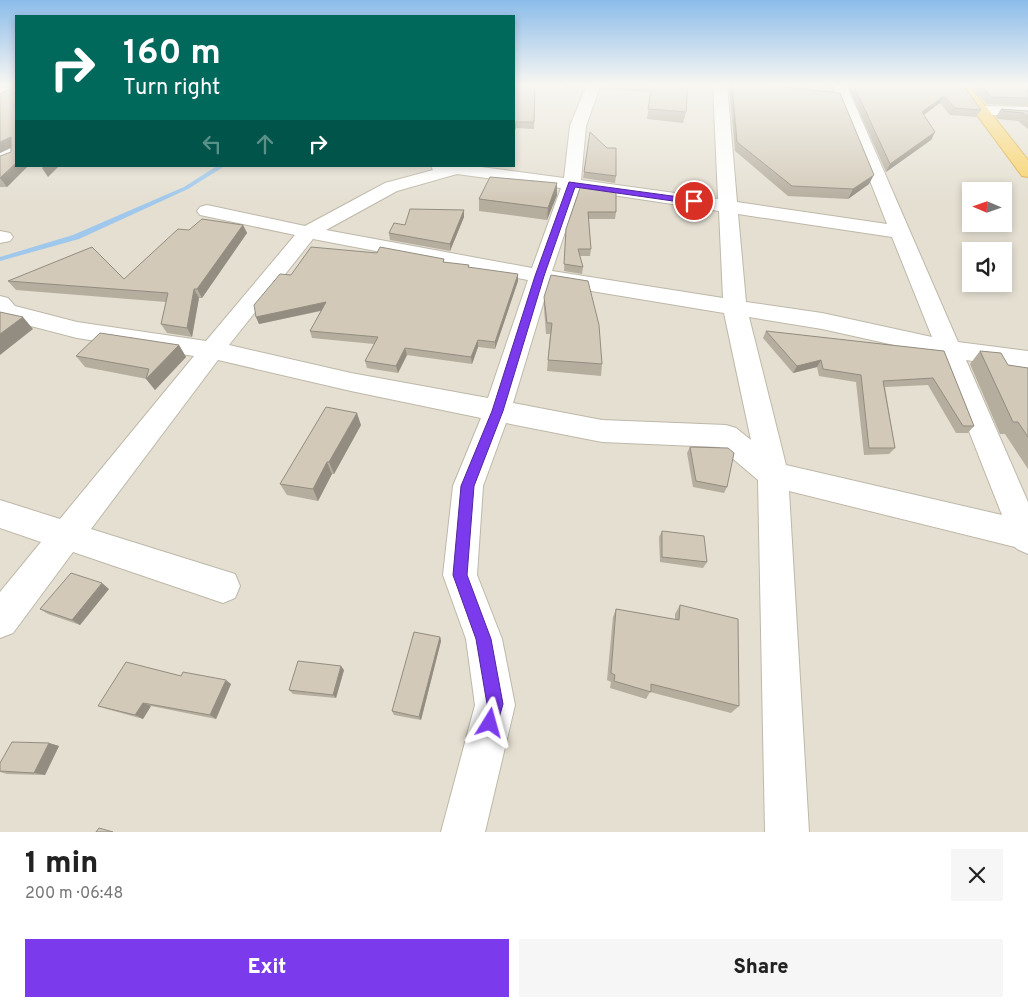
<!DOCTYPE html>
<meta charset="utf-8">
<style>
body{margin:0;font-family:Overpass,sans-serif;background:#f6f6f6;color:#222;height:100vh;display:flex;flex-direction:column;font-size:19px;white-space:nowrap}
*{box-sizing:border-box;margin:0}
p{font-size:16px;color:#767676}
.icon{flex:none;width:28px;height:28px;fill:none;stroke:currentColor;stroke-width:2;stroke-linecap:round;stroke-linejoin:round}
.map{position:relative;height:832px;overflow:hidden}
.drawer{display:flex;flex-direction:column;background:#fff;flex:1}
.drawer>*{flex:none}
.guide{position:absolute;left:15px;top:15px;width:500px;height:152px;border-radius:0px;box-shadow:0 2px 8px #0003;background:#00695c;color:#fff;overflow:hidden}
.needle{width:32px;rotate:272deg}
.fabs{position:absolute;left:962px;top:182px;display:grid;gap:10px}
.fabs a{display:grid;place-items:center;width:50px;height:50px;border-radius:0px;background:#fff;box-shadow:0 2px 8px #0003;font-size:25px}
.pin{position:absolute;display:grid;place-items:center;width:42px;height:42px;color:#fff;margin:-21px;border:2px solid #fff;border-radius:50%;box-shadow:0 1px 5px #0007}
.me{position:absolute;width:55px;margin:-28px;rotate:8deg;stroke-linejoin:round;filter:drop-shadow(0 0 4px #0008)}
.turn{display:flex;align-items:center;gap:18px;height:105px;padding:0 25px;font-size:22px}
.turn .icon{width:65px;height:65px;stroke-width:2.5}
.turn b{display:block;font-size:35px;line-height:42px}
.lanes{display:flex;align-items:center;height:48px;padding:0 25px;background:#0003;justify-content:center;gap:25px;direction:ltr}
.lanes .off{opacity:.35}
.round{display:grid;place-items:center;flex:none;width:52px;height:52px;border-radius:0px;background:#f6f6f6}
.summary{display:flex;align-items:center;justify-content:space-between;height:85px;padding:0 25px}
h1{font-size:30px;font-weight:800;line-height:38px}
.button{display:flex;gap:10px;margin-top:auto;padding:10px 25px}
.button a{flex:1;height:58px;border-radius:0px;background:#7c3aed;color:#fff;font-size:20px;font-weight:800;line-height:58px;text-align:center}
.button a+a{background:#f6f6f6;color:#222}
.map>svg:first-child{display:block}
.residential{fill:#e4dfd1;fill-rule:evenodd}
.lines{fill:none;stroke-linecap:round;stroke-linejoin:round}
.stream{fill:#9fc8ec;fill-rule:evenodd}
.minor-casing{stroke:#beb8a9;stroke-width:2}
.highway-casing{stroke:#d7a636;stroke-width:2}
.minor{fill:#fff;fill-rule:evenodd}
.highway{fill:#f8d166;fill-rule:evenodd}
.wall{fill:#b5ad9e}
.shaded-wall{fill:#938d81}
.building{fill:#d2c9b8;stroke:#938d81}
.route{fill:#7c3aed;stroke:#51269a}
</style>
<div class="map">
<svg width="1028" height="832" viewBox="0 0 1028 832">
<rect width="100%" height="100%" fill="#f0ede2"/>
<path class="residential" d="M0,84H16V166H514V84H1028V832H0ZM971,191H1004V224H971ZM971,251H1004V284H971Z"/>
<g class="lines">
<path class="stream" d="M217,166H225L188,189L79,239L0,261V257L73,235L184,187Z"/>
<g class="minor-casing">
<path id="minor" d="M587,84H601L586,126L581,180L718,199L713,84H727L737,202L887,224L832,84H846L958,342L1028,351V369L966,360L1028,502V554L1017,549L1015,547L789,491L809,832H765L758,480L719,447L602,442L506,423L483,486L477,575L502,639L515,705L485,832H441L475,705L466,639L443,575L453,486L481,418L351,391L218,360L91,529L235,574L240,586L235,598L223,603L73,552L13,633L0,638V592L41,542L0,528V500L60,519L194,356L77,338L0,318V296L8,298L15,306L77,322L206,341L295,235L200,215L197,211L200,207L207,205L305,226L385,183L433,170L431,166H474L564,178L570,126ZM457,174L561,188L532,268L326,230L397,191ZM579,190L719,211L723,298L552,271ZM738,214L892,237L932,337L822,313L746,302ZM313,239L528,280L488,398L351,373L229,345ZM549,284L724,313L751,440L736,428L726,425L602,420L513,403ZM749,317L822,329L939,355L1002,515L786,465Z
M0,87L16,88V96L0,95Z
M982,106L1028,107V117L977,114L974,111L977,108Z
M16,145V155L0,156V146Z
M0,231L10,233L13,237L10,241L0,243Z"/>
</g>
<g class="highway-casing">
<path id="highway" d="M954,84H968L1028,160V177L1022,176Z"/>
</g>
<use href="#minor" class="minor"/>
<use href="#highway" class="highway"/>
</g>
<path class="wall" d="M514,84H535L534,129L516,128Z
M565,84H585L583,88L565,87Z
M602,84H688L686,112L683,123L647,119L651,92L601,89Z
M730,84H757L869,184L848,199L788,196L735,151L729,87Z
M791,84H834L832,89Z
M847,84H962L981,110L976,117L950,115L940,103L924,115L935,132L931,140L886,172Z
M970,84H1028V106L986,104Z
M0,94L16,166H28L7,187H0V156L11,152V148L0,153Z
M1001,109L1028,111V129L1018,121L998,119L996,117Z
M584,172L616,176L615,183L583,178Z
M581,185L616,212L615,219H588L591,249L590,256H580L583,267L582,274L564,271L566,229Z
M557,195L547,220L479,211V199Z
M464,217L450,251L390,240L389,233L405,225Z
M243,225L247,233L202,298H199L192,337L167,333L161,324L166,302L16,290L8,281L124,279L189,230Z
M377,253L444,259V262L469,267L518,281L495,349L478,347L472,364L407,355L398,373L367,368L365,361L374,344L312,338L310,331L321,311L259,324L256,317L291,275Z
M544,297L602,364L601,376L547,371L550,334H546L544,308Z
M766,331L944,351L974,426L968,433H956L928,385L885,387L895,448L889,454L864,455L856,382L819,376L817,367L793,373L763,338Z
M179,345L186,357L155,390L147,379L85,367L76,356Z
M980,351L1008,365L1028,368V469L1005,434H1000L970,364Z
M361,425L334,474H332L318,501L287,495L280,484Z
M690,447L727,487L724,493L693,487L687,453Z
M662,531L707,562L703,568L660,562L659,537Z
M109,589L80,625L48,614L40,609Z
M680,605L739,706L731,713L650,692L646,699L610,688L611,682L607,680L613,617L616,609L675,620V614Z
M440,637L441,641L421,720L394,715L392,711Z
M344,670L336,698L293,694L289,690Z
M181,676L231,684L216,719L151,706L143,719L107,709L98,706Z
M49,743L59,746L45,775L7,774L0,772V763Z"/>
<path class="shaded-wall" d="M944,96L940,103L918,119L922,112Z
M516,122V128L514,132V126Z
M935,132L931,140L886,172L890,164Z
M11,137L16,145L0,153V142Z
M16,163V166H28L7,187L0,178Z
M44,166H59L48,177L42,168Z
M874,175L869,184L848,199L853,189Z
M557,183V195L547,220L548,208Z
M464,210V217L450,251V244Z
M243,225L247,233L202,298L197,289Z
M518,274V281L495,349V342Z
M194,289L199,298L192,337L187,328Z
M326,302L328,309L259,324L256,317Z
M23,317L33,329L0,355V334Z
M478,340V347L472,364L471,357Z
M179,345L186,357L155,390L146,379Z
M405,348L407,355L398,373L396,366Z
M821,360L817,367L793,373L797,366Z
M357,413L361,425L334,474L329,462Z
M327,462L332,474L318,501L313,489Z
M102,583L109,589L80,625L72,620Z
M440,637L441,641L421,720L419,717Z
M341,666L344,670L336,698L333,695Z
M226,680L231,684L216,719L210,715Z
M143,703L151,706L143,719L135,715Z
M49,743L59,746L45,775L34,773Z"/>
<path class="building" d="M15,84H16V163L0,178V156L11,152V137L0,142V94L7,90L12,89L13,85Z
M514,84H535L534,122H516L514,126Z
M652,84H688L686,112L648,109Z
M732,84H757L840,93L874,175L853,189L792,186L737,142Z
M853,84H962L981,110L955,108L944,96L922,112L935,132L890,164Z
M980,84H1028V98L991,97Z
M1001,109L1028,111V117L1024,113L1003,111Z
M590,132L607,148H616V176L584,172Z
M490,177L557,183L548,208L479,199Z
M581,185L616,191V212H588L591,249H578L583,267L564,264L566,229Z
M410,209L464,210L450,244L389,233L394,223L405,225Z
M202,219L243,225L197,289H194L187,328L161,324L168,293L8,281L92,247L124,279L178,229L189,230Z
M311,247L377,253L380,247L444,259L443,262L469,265L468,267L518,274L495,342L478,340L471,357L405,348L396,366L365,361L378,337L310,331L326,302L256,317L254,305L280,274L291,275Z
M551,275L588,281L599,325L602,364L548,360L552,323H547L544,297Z
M0,312L23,317L0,334Z
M766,331L944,351L974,426H963L933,378L883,381L895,448H869L861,375L823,369L821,360L797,366Z
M100,333L179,345L146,379L149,369L76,356Z
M980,351L1001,353L1008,365L1028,368V437L1018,422H1013Z
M326,407L357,413L329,462H327L313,489L280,484Z
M690,447L728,448L734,453L727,487L696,481Z
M662,531L704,536L707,562L662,557Z
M71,573L102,583L72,620L40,609Z
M680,605L738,619L739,706L651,684V692L614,681L615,675L611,673L616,609L679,620Z
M414,632L440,637L419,717L392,711Z
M298,661L341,666L333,695L289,690Z
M126,662L181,676L183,672L226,680L210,715L143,703L135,715L98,706Z
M12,742L49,743L34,773L0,771V763Z
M99,828L113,832H96Z"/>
<linearGradient id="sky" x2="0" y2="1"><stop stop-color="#8bbcea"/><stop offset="0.42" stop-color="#f8f7f2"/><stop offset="1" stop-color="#f8f7f2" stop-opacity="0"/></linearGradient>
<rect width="1028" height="201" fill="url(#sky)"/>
<path class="route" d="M569,182L694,199L698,201L694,204L575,187L544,276L503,411L474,486L467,575L491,639L503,704L496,729L490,731L485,729L482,723L487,704L476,639L453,575L461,486L492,411L535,276Z"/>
</svg>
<div class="fabs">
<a><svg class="needle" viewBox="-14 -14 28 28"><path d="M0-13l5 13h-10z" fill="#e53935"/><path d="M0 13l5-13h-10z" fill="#767676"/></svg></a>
<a><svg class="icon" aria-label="sound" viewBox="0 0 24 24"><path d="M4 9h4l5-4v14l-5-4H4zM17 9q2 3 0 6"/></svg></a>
</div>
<div class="pin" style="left:694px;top:201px;background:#d93025"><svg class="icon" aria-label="arrive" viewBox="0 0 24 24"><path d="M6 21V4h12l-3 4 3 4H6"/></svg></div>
<svg class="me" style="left:490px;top:723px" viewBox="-20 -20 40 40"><path d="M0-17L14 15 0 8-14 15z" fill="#7c3aed" stroke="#fff" stroke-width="4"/></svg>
<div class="guide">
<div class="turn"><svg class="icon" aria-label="right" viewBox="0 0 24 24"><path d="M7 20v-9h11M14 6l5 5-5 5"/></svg><div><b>160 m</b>Turn right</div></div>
<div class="lanes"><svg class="icon off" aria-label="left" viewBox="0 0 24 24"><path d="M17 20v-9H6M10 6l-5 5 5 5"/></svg><svg class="icon off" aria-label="ahead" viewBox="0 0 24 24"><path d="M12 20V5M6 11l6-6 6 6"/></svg><svg class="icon" aria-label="right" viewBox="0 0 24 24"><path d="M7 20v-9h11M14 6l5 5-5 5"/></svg></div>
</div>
</div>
<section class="drawer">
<div class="summary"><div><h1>1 min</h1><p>200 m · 06:48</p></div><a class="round"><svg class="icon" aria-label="close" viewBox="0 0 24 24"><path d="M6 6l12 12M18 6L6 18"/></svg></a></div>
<div class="button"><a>Exit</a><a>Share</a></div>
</section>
